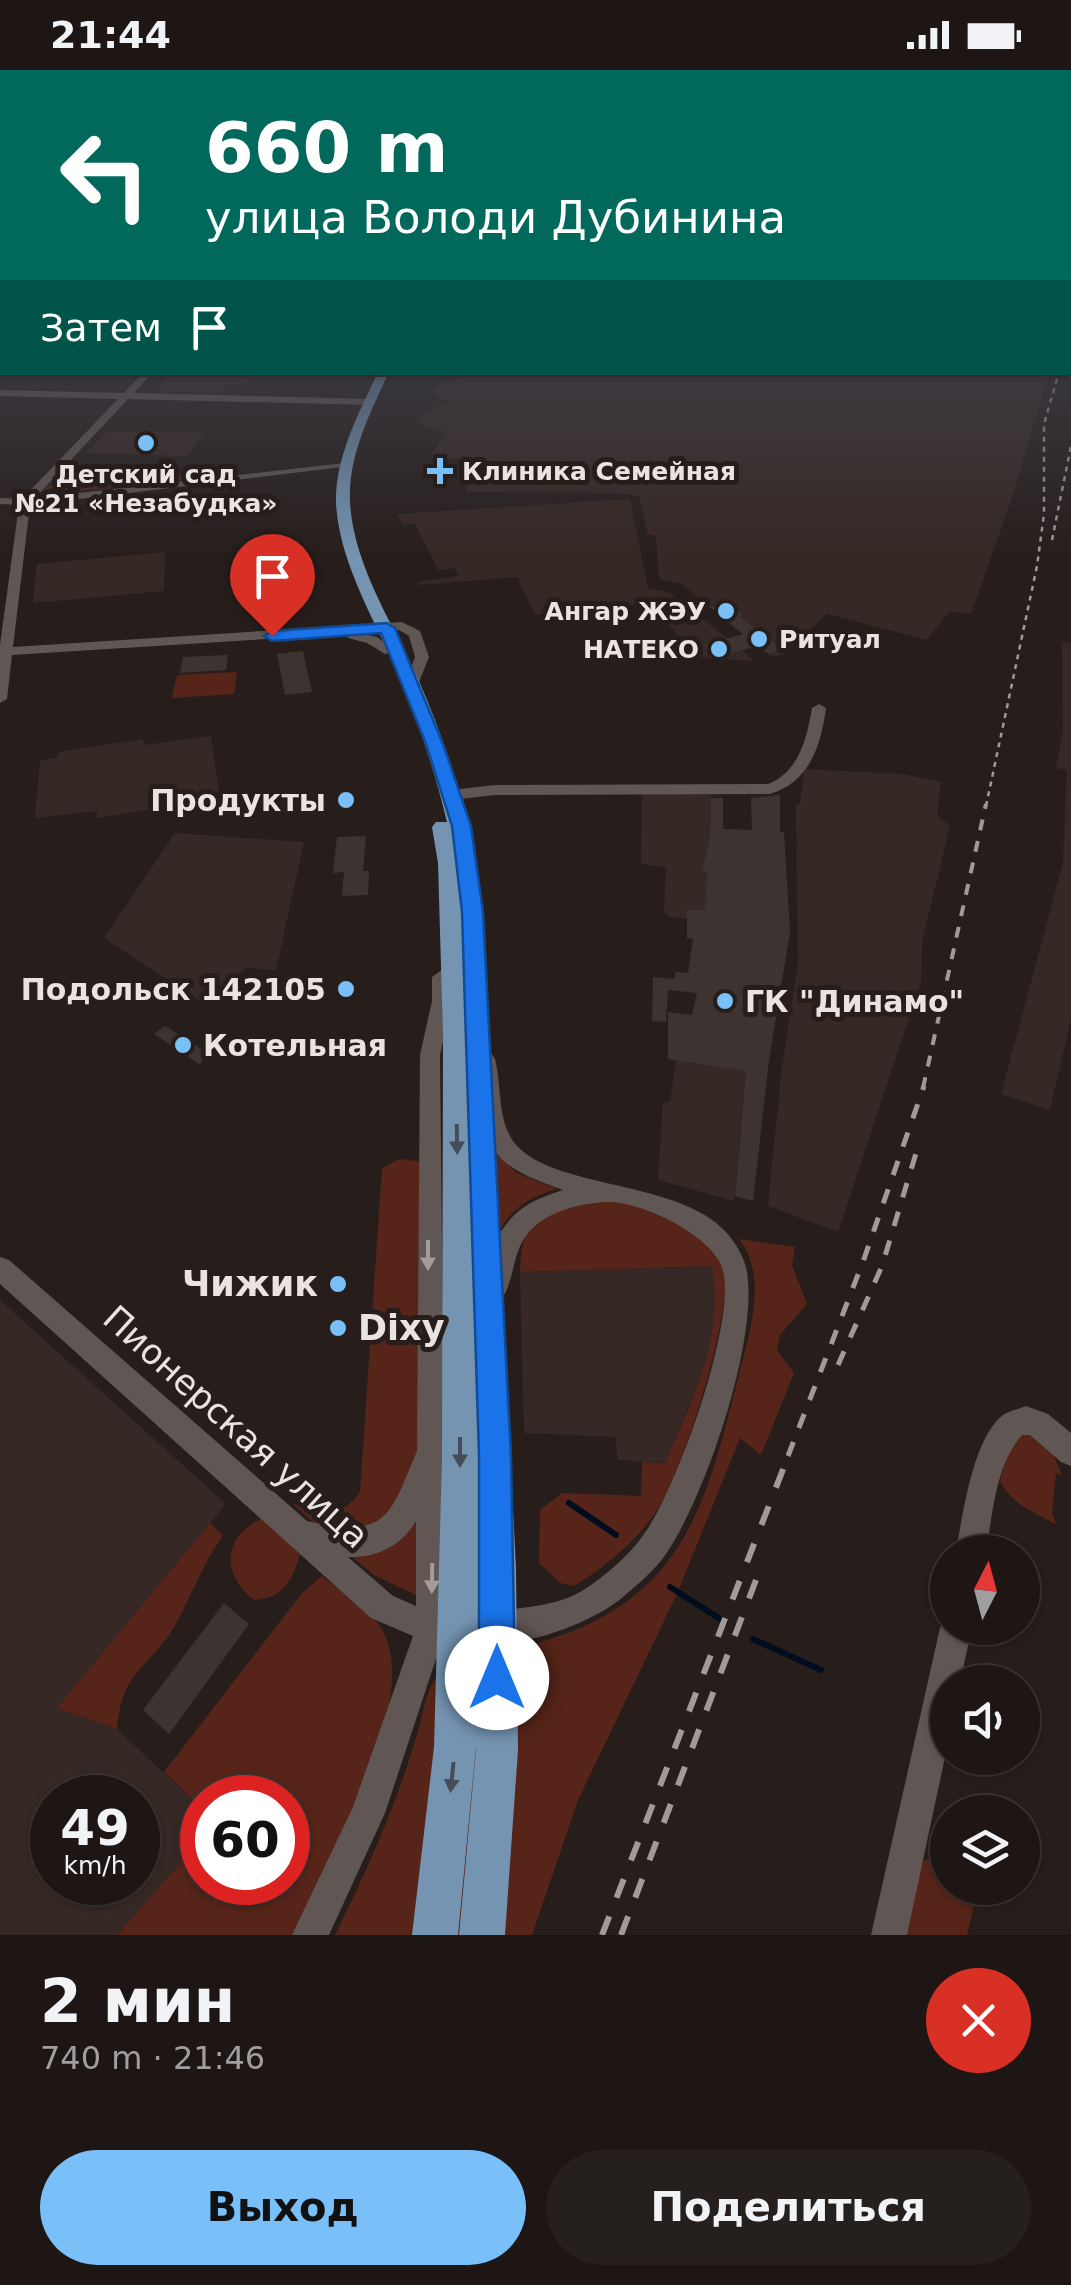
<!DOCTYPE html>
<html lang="ru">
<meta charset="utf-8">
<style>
body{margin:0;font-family:"DejaVu Sans",sans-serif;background:#251f1e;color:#f1f3f6;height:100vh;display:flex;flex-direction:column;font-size:38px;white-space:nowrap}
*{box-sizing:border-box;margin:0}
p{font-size:32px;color:#a09fa0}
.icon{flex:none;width:55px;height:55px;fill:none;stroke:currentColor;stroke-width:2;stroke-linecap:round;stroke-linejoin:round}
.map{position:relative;height:1865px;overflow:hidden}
.drawer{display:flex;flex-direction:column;background:#1d1615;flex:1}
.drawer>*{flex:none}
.top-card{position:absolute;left:0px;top:0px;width:1072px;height:305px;box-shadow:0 2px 8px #0004,0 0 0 2px #3b3534;background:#00695c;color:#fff;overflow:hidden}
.needle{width:65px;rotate:6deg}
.buttons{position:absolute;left:930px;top:1465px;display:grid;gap:20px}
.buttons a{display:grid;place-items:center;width:110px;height:110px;border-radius:50%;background:#1d1615;box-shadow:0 2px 8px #0004,0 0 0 2px #3b3534;font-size:50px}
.speed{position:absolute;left:30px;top:1705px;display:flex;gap:20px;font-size:50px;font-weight:700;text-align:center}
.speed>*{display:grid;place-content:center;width:130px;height:130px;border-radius:50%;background:#1d1615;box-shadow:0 2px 8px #0004,0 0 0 2px #3b3534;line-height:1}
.speed small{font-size:25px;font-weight:400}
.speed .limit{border:15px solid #d22;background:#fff;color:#111}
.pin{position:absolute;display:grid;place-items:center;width:85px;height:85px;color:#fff;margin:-102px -42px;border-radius:50% 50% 50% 0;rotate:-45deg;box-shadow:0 0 10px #0007}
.pin .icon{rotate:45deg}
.me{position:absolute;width:110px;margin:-55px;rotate:0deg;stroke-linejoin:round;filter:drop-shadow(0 0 8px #0008)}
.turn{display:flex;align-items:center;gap:35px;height:210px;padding:0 40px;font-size:45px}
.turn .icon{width:130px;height:130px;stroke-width:2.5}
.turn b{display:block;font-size:70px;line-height:85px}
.then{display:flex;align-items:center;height:95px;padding:0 40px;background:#0003;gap:20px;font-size:38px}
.round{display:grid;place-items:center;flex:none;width:105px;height:105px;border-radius:52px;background:#251f1e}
.head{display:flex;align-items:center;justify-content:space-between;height:170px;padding:0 40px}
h1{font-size:60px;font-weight:700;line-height:75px}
.action{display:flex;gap:20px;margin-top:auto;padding:20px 40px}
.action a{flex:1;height:115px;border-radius:60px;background:#79bff8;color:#111;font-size:40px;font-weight:700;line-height:115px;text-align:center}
.action a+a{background:#251f1e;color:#f1f3f6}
.status{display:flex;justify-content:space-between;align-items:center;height:70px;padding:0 50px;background:#1d1615;direction:ltr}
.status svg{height:28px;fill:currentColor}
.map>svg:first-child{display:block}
.built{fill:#362824;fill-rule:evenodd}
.green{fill:#562418}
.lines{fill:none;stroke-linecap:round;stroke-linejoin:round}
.stream{stroke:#000d1f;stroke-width:6}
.building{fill:#3d3432}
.minor{fill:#605653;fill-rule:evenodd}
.major{fill:#7494b1;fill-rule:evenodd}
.rail-far3{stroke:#a19a98;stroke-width:2.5;stroke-dasharray:5 5;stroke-linecap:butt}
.rail-far2{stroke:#a19a98;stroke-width:4;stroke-dasharray:11 11;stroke-linecap:butt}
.rail-far1{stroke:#a19a98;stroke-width:5;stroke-dasharray:15 15;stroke-linecap:butt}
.rail{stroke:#a19a98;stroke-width:6;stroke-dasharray:20 20;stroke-linecap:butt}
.oneway{fill:#464d58}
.oneway2{fill:#a49c9a}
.route{fill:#1a73e8;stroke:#114b97;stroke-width:2.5}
.poi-dot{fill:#79bff8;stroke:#271e1c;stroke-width:4}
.labels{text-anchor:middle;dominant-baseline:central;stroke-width:10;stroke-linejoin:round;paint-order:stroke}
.far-poi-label{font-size:25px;font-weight:bold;fill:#e9e3e2;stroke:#271e1c;text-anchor:start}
.poi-label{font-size:30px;font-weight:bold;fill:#e9e3e2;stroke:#271e1c;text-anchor:end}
.near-poi-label{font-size:35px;font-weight:bold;fill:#e9e3e2;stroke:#271e1c;text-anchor:end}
.near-street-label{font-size:35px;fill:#e9e3e2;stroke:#271e1c}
</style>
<div class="status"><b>21:44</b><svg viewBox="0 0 49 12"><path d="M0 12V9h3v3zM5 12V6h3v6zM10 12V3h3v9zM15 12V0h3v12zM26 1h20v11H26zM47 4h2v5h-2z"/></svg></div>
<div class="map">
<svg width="1071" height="1865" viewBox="0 0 1071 1865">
<rect width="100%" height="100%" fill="#271e1c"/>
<path class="built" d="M172,303V302L255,303L245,315H226L219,323L155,321Z
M471,303H1049L1013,425L971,544L950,541L927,570L827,544L785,584L772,587L682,514L659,509L656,466L648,464L639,426L615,423L466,422L473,389L430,388L445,362L414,353L420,346L448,331L434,325L435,318Z
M106,361L205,363L187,386L86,383Z
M630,429L648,518L669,522L727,568L721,571L735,582L743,581L754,591L697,587L650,533L536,545L517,507L418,515L417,512L459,506L454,498L438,500L415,454L403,455L397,444Z
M165,482L164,521L33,533L37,494Z
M1062,572L1071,573V949L1050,1040L1001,1024L1063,793L1067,700L1056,698L1063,661Z
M211,666L219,723L169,729L167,737L97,748V741L35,748L40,690L57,688L58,682L143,669L144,675Z
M804,699L903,704L941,712L937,745L950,756L922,872L921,912L838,1162L768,1136L782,997L798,894L796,734H800Z
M642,721L711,723L710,766L702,800L707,801L705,840L688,839L687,849L669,847L664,842L666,797L641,794Z
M175,763L304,772L276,900L247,898L201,932L104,868Z
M676,990L746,1001L734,1131L658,1110L663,1032H670Z
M713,1196L717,1238L708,1290L665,1393L618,1390L615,1367L524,1363L520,1202Z
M0,1230L226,1434L58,1638L117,1659L202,1739V1754L194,1762L186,1786L117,1865H0ZM52,1728H138V1812H52Z"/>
<path class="green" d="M66,403L181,406L186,409L50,424L42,422L57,407Z
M237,602L234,624L172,628L177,605Z
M493,1080L517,1103L557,1119C527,1127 510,1140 496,1167Z
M399,1089L418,1091L424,1097L419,1393L412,1421L365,1464L316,1455L292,1433C321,1438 341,1450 360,1422L382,1098Z
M574,1130C593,1131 616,1128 635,1133C648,1136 702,1161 709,1171C718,1183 725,1198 725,1213C726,1260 686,1390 662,1432C643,1466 607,1496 574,1516L560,1513L539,1493L540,1440L562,1423L641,1426L642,1392L665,1393C692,1329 725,1267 712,1196L520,1202C523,1150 531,1154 574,1130Z
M739,1169L795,1177L792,1195L807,1234L780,1265L777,1280L794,1303L761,1385L740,1368L677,1524L578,1730L532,1865H335C369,1796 399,1729 420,1654C425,1635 428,1613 443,1599C470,1575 511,1580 544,1571C684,1529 706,1435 738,1308C749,1264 769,1208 739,1169Z
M1044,1362L1062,1405L1056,1403L1052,1443L1056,1454C1035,1443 1009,1433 1000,1410L1014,1365Z
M418,1439L426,1530L374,1505L345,1481Z
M265,1447L300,1485C292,1511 282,1529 254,1530C219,1503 224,1464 265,1447Z
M210,1453L223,1465C203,1494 192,1524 176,1554C149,1601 123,1596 117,1659L57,1638Z
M322,1506C344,1524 377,1542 387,1570C414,1647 326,1794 293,1865H117L186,1786L194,1761L202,1754V1812H288V1728H202V1739L164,1702L302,1523Z
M938,1787L947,1793L948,1818H978L967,1865H905L921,1791Z"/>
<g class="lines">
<path class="stream" d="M569,1433L616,1465
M670,1517L725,1552
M753,1569L821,1600"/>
</g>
<path class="building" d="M727,533L743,545L739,546L784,580L769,584L758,576L718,587L703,575L743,564L709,537Z
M303,581L312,622L285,625L277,584Z
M228,585L226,600L180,603L183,587Z
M780,725V762H784L790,862L769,990L753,1131L735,1126L746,1001L668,989V942L692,945L697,923L668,920L666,952L652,951L653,907L674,909L676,902L688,903L693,869L687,868V839L705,840L707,801H702L710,766L711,728H723V759L752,760L751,728Z
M366,766L363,801H369L368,825L342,826L344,802L333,803L337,767Z
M165,956L200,978L206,973L216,979L199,994L154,964Z
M224,1533L249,1554L169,1664L143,1640Z"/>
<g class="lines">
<path class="minor" d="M0,232H2V236H0Z
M144,302H153L134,323L370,329L375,332L370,335L128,329L35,428L345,393L350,396L30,435L13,577L402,552L420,561L429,587L417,617L405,614L415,587L409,566L399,560L360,563L377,567L390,577V583L385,584L367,573L348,568L347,564L12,585L7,629L0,633V575L19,435L0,434V428L22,429L118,329L0,326V320L124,323Z
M819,634L826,638C821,675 810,712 770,724L495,725L452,730L444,725L452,720L495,715L768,714C799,702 807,668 812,638Z
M442,900L452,907V931L440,985L446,1543H465L476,1548L479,1554L482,1546L493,1541C521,1538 557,1536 582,1521C604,1507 629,1486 644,1464C676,1421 739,1247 722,1197C710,1164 639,1130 606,1132C583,1133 553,1140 535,1156C513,1175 516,1200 505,1224L496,1227L487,1224C476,1199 500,1155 520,1140C533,1130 548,1125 563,1120C468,1088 496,1069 473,989L477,983H491L495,989C501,1012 498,1042 509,1064C536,1121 675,1106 726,1162C735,1172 745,1188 747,1202C758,1272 706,1425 666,1484C655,1500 638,1514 623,1527C595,1551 518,1583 482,1568L479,1562L476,1570L465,1575L441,1574L385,1743L329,1865H292L353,1737L413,1566L371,1548L0,1214V1187L9,1190L307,1451C387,1468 388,1450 417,1381L420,985L432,931V907ZM416,1451V1536L393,1526L348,1487C377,1488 401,1476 416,1451Z
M1026,1336L1048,1344L1071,1363V1396L1061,1392L1030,1365H1022C995,1396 993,1443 986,1482H956C962,1448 973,1367 1003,1345C1009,1341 1019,1339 1026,1336Z
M948,1546V1558H972L960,1612H948V1673L907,1865H871L940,1558Z"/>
<path class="major" d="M378,302H389C370,343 348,386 350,432C353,494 393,554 418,609C451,684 474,761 483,842L516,1498L518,1680L505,1865H459L476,1680L477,1458L476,1677L458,1865H412L434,1677L442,1388L443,965L438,793L432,757L436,752H447C435,702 419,653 399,606C376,552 339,493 336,433C335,387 359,343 378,302Z"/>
<path class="rail-far3" d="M1052,470L1071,376
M986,736L1037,496L1044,444V354L1059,302"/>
<path class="rail-far2" d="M923,1018L986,734"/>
<path class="rail-far1" d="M838,1295L882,1196L920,1070
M788,1386L864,1189L924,1016"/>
<path class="rail" d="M602,1865L789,1384
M621,1865L756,1510"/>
</g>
<defs><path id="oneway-solid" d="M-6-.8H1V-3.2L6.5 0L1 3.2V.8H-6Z" transform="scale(2.5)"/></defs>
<g class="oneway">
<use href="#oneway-solid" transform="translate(457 1069) rotate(89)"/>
<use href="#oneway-solid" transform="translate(460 1382) rotate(90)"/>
<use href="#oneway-solid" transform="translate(452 1707) rotate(96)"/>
</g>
<g class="oneway2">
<use href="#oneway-solid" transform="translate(428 1185) rotate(90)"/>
<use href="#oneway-solid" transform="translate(432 1508) rotate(91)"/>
</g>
<linearGradient id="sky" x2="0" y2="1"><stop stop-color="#15100f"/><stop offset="0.46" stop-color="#41414b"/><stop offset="1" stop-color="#41414b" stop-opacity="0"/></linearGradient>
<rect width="1071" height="487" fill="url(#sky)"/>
<path class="route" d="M387,553L395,558L443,674L471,756L483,842L511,1386L515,1608L510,1620L497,1626L484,1620L479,1608V1386L462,842L452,756L426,674L381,563L272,571L264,566L272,561Z"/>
<g class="poi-dot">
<circle cx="146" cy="373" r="10"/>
<path d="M435 386h10v10h10v10h-10v10h-10v-10h-10v-10h10z"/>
<circle cx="726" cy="541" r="10"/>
<circle cx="759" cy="569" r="10"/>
<circle cx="719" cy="579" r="10"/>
<circle cx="346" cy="730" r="10"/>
<circle cx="346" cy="919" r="10"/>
<circle cx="725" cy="931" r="10"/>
<circle cx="183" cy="975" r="10"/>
<circle cx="338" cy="1214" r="10"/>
<circle cx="338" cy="1258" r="10"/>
</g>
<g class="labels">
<g class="far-poi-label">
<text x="462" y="401">Клиника Семейная</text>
<text x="146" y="404" text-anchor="middle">Детский сад<tspan x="146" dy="29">№21 «Незабудка»</tspan></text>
<text x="706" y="541" text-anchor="end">Ангар ЖЭУ</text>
<text x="779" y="569">Ритуал</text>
<text x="699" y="579" text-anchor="end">НАТЕКО</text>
</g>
<g class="poi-label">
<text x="326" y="730">Продукты</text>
<text x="326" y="919">Подольск 142105</text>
<text x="745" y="931" text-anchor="start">ГК "Динамо"</text>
<text x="203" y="975" text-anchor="start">Котельная</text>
</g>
<g class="near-poi-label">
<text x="318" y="1214">Чижик</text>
<text x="358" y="1258" text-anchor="start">Dixy</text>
</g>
<g class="near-street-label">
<text transform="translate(236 1357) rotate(42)">Пионерская улица</text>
</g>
</g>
</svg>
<div class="buttons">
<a><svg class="needle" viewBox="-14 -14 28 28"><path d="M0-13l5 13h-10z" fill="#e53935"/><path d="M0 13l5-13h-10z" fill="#a09fa0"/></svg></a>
<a><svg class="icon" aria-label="sound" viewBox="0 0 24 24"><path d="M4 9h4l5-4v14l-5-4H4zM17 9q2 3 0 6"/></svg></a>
<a><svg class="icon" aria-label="layers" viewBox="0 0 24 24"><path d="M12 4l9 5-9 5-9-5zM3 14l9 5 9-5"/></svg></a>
</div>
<div class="speed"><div>49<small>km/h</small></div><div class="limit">60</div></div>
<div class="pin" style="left:272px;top:566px;background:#d93025"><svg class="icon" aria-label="arrive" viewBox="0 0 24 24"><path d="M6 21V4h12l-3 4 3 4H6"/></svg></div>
<svg class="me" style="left:497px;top:1608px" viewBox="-20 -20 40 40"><circle r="19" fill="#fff"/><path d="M0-13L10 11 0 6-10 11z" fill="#1a73e8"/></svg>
<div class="top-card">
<div class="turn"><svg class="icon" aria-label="left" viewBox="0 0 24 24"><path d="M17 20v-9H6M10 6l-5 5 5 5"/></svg><div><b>660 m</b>улица Володи Дубинина</div></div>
<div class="then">Затем<svg class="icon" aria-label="arrive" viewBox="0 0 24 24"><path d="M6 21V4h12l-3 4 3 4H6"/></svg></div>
</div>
</div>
<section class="drawer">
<div class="head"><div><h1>2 мин</h1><p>740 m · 21:46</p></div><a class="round" style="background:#d93025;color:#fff"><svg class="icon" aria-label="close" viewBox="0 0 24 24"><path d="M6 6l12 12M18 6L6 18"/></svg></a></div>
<div class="action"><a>Выход</a><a>Поделиться</a></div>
</section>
